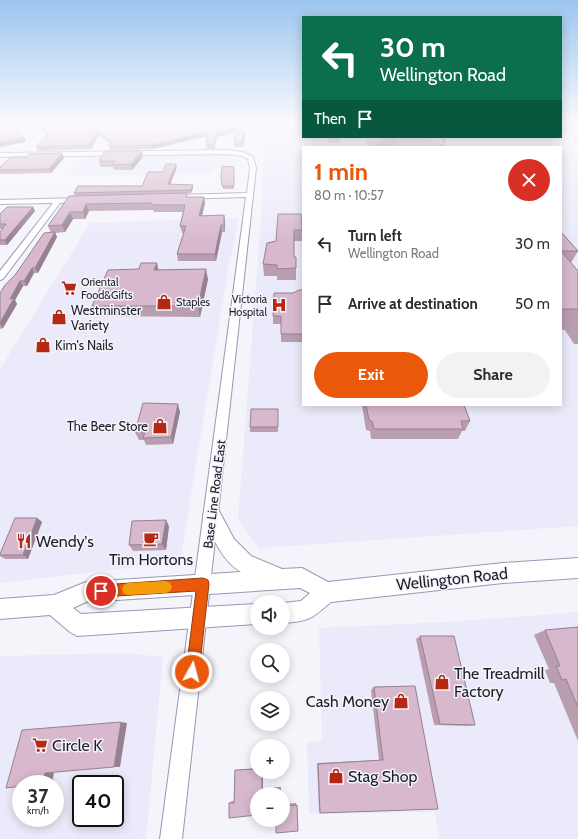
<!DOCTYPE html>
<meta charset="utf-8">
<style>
body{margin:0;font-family:Cabin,sans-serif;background:#f2f2f3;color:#2b2b33;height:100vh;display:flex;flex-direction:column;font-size:15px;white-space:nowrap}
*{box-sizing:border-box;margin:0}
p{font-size:13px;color:#7c7c81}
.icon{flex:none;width:22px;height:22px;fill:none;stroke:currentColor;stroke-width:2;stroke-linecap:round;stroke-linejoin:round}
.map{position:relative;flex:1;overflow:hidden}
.panel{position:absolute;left:302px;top:146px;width:260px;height:260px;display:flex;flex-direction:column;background:#fff;border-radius:0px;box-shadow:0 2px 10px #0003}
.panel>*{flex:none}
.top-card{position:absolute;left:302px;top:16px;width:260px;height:122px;border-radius:0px;box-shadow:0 2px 10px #0003;background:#0b6e4f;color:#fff;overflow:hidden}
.buttons{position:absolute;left:250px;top:595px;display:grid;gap:8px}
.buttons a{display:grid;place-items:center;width:40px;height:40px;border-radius:50%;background:#fff;box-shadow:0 2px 10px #0003;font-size:20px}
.speed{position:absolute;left:12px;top:775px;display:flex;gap:8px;font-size:20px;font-weight:700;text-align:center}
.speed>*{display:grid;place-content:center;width:52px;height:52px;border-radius:50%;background:#fff;box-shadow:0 2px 10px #0003;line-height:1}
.speed small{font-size:10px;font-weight:400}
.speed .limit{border:2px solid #111;border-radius:6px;background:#fff;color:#111}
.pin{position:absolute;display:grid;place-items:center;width:34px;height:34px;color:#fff;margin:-17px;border:2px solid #fff;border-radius:50%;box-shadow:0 1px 4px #0007}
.me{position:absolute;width:44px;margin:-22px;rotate:7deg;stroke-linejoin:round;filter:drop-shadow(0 0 3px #0008)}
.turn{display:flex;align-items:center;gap:14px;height:84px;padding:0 12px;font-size:18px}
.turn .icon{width:52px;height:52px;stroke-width:2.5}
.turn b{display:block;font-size:28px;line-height:34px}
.then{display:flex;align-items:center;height:38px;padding:0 12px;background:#0003;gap:8px;font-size:15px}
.round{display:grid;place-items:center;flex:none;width:42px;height:42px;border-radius:21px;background:#f2f2f3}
.head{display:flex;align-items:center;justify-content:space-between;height:68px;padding:0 12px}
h1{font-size:24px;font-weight:800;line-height:30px;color:#ea580c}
.button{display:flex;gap:8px;margin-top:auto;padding:8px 12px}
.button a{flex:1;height:46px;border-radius:24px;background:#ea580c;color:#fff;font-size:16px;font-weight:800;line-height:46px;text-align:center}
.button a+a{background:#f2f2f3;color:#2b2b33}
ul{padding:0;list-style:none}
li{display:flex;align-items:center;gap:12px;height:60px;padding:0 12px}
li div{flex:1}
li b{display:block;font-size:15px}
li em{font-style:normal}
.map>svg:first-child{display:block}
.built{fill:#ebeafa;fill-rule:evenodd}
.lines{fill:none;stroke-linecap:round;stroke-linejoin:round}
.minor-casing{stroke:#9a97b5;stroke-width:2}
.major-casing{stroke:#9a97b5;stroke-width:2}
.minor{fill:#fff;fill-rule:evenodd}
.major{fill:#fff;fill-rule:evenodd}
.rail{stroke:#4c4b55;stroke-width:1.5;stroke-dasharray:3.5 3.5;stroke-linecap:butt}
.wall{fill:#b99eb0}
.shaded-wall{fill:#968190}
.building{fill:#d7b8cd;stroke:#968190}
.route{fill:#ea580c;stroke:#983908}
.slow{fill:#f59e0b}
.labels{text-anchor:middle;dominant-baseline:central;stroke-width:3;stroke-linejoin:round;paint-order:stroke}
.far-poi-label{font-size:11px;fill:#1f1e29;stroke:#f4f4fb;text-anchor:start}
.poi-label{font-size:13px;fill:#1f1e29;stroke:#f4f4fb;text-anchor:start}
.street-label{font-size:13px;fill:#1f1e29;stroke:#f4f4fb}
.near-poi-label{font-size:16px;fill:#1f1e29;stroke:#f4f4fb;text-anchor:start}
.near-street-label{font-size:16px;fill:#1f1e29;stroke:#f4f4fb}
</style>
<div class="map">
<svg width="578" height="839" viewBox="0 0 578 839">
<rect width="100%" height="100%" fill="#f4f4fb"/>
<path class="built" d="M252,124H303V137H561V133L578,150V526L259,548L238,520L262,205L263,149H248ZM303,147H561V405H303Z
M227,155L243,160L244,167L214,168L213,173L70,176L85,156L113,158Z
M239,218L228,270L180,562L0,583V369L90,223Z
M578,612V839H439L435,812L309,814L307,743L322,740L319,628L448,622Z
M124,653L163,657L146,839H0V656ZM21,784H55V818H21ZM81,784H115V818H81Z"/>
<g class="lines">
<g class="minor-casing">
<path id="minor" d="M226,150L243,152L253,157L256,168L182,839H160L246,197L177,199L174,197L177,195L247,193L250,168L248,159L242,156L226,154L0,157V153Z
M81,198L84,200L83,201L60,203L3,279L0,280V271L53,203L0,204V200Z"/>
</g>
<g class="major-casing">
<path id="major" d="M561,124H568L578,134V140Z
M212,507L218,509L234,539L251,556L282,569L302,568L328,582L503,563L578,558V578L503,583L331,602C311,619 310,621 283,623V603L301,601L310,593L300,588L86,602L73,608L81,614L257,604V624L77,636L70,632L50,615L0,619V599L54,595L86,582L241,572C221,560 212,536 203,515L206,509Z"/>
</g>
<use href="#minor" class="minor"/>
<use href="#major" class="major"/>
<path class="rail" d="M0,128L19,124"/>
</g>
<path class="wall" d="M48,124H246L236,127L244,131L245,135L243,147H234V143L236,132L217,137L214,149H207L206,145L207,136L152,149L110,150L109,146L110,144L99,135L91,149L38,151L36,147L47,134L41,130L39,126Z
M327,137H340V143H328Z
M373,137H446L444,147H367V142Z
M142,151L143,157L132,170H114L113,167H101L99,161Z
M64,158L51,173L0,174V167Z
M177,167L170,184L193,185V188L191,193L164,194L188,197L205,203L202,216L224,215L225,222V232H222L216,261H178L177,254L184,233H182L180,226L183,212H154L153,210L89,211L85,219H73L65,232L55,233L57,237L38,273H34L27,286H23L15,300L17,304L3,328L0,329V293L51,233L48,226L75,196L74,193L142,186L163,172Z
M234,167V189H223L221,177Z
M33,207L35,211L7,245H0V232L3,229H0V214Z
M278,214L302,230V241H294V257H296V280H277V276H264L263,264L276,241Z
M561,232L578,251L571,263L578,271V344H574L565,330H561Z
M158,270L208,279L200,317L96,316L92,306Z
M303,290V342H281V324H273V316L293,293Z
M362,405H464L470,421L465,431H462L458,439H371L370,431L366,430Z
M278,409V432H250V427Z
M180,412L173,444L146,445L144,440H139L135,432Z
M37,518L42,522L28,559H5L0,556V554Z
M169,526L166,550L133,551L129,545Z
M578,627V741L554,683H550L545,670L549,669L534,635L545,630Z
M420,636L475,725L468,726L434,725L416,639Z
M374,687L438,809L320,813L319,810L317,763L379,760L371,690Z
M257,768V772L263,788L281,787V794H257L229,818V803L232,801H234L235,770Z
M296,803L298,831L283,820V804Z"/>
<path class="shaded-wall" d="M231,124H246L231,128Z
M236,127L237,131L217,137L214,149V144L216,133Z
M98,130L99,135L91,149L89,145Z
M244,131L245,135L243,147L242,143Z
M208,132V136L152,149L151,145Z
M24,137L26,142L0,147V142Z
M387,137H398L396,147H378L379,143Z
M441,137H446L444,147H437Z
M142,151L143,157L132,170L131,164Z
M62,153L64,158L51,173L49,169Z
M176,164L177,167L169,187L168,184Z
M193,185V188L191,193V190Z
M204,197L205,203L200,223L199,216Z
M86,204L89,211L85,219L83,212Z
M33,207L35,211L7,245L5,240Z
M70,212L73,219L65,232L62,225Z
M224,215L225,222V232L224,225Z
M221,225L222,232L216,261L215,254Z
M55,232L57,237L38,273L35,268Z
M157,263L159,273L154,270Z
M32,268L34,273L27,286L24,281Z
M206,269L208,279L200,317L198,306Z
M20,281L23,286L15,300L17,304L3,328L0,324V323L10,299Z
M178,404L180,412L173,444L171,437Z
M37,518L42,522L28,559L23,555Z
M166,520L169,526L166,550L162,544Z
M121,722L127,723L120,767H114Z
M54,772L52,784H43L45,773Z
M262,772H263V788L262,789Z"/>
<path class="building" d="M48,124H231L244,131L242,143H234L236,127L216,133L214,144L206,145L208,132L151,145L109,146L111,142L98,130L89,145L36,147L49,133L39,126Z
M12,126L24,137L0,142V128Z
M373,137H387L379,143L367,142Z
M417,137H441L445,144L435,147L432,141Z
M105,151H142L131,164L112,165L115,161H99Z
M62,153L49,169L0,170V167L11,157H27L29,154Z
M166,164H176L168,184L193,185L191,190L74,193L78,186H142L148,172H163Z
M222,166L234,167V186H222L221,177Z
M187,193L186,197H204L199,216L224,215V225H221L215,254H177L186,226H180L185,205H152V203L86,204L83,212H70L62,225L48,226L69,196Z
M7,207H33L5,240H0V232L6,224H0V214Z
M278,214H301L302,230H294V257H296V268L277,269V265L263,264L267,243L276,241Z
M55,232L35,268H32L24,281H20L10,299L14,298L0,323V293L5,285L15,275L44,233Z
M561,232L578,251H561L578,271V309H561Z
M141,263H157L154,270L206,269L198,306H92L108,270L139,269Z
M299,290H303V334H281V316H273L274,293H293Z
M143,403L178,404L171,437L143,438L145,432H135Z
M366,405H464L470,421H461L463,429H374L372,421L369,420Z
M251,409H278V427H250Z
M15,518H37L23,555H0V554Z
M166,520L162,544L129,545L132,521Z
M578,627V707L566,679L562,680L556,666H560L545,630Z
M420,636H454L475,725L440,724Z
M415,686L438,809L320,813L318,764L383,760L374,687Z
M121,722L114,767L45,773L43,784H21V786L6,788L22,730Z
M257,769V772H262V789L280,788V794H257V815L229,818V803H234L235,770Z
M297,805L298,831L276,833V820H283V806Z"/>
<linearGradient id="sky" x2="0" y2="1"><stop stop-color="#9bc5ee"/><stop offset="0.51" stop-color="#fafafd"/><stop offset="1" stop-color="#fafafd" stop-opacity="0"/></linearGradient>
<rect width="578" height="242" fill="url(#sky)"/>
<path class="route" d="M203,578L208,580L209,584L199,672L197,677L192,679L188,677L186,672L196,591L101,597L97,595L95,591L97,587L101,585Z"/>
<path class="slow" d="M166,581L170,583L172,587L170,591L166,593L128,595L124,594L122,589L124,585L128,583Z"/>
<defs>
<g id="supermarket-bare" transform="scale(1.2)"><path d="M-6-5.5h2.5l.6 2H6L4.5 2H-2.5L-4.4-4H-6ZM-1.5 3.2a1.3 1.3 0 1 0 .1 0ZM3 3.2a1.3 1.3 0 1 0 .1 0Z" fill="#b52814" stroke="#f4f4fb" stroke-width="2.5" paint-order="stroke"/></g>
<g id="shop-bare" transform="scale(1.2)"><path d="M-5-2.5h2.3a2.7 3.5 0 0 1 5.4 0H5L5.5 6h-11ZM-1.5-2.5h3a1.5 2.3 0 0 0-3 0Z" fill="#b52814" stroke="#f4f4fb" stroke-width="2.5" paint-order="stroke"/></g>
<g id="hospital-bare" transform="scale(1.2)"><path d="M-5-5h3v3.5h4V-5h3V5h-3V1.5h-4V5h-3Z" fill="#b52814" stroke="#f4f4fb" stroke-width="2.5" paint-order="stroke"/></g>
<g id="cafe-bare" transform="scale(1.2)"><path d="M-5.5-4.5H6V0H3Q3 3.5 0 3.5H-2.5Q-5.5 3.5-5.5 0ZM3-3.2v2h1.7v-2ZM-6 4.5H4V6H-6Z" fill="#b52814" stroke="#f4f4fb" stroke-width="2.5" paint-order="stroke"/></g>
<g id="restaurant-bare" transform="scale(1.2)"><path d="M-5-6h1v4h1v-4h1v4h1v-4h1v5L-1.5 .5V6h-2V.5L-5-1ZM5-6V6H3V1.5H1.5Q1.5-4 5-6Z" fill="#b52814" stroke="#f4f4fb" stroke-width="2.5" paint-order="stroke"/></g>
</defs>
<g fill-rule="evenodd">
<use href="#supermarket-bare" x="69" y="288"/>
<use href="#shop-bare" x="164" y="302"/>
<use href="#hospital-bare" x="279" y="305"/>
<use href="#shop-bare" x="59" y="317"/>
<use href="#shop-bare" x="43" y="345"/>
<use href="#shop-bare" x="160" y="426"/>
<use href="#cafe-bare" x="151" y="539"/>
<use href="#restaurant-bare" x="24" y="541"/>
<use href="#shop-bare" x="442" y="682"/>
<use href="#shop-bare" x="401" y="701"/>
<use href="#supermarket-bare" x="40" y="745"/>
<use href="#shop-bare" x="336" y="776"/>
</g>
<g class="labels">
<g class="far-poi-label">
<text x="81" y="282">Oriental<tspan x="81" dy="13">Food&amp;Gifts</tspan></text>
<text x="267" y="299" text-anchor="end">Victoria<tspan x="267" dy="13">Hospital</tspan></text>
<text x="176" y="302">Staples</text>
</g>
<g class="poi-label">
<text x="71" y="310">Westminster<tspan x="71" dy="15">Variety</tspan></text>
<text x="55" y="345">Kim's Nails</text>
<text x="148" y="426" text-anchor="end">The Beer Store</text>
</g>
<g class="street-label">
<text transform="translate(214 494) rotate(-83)">Base Line Road East</text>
</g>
<g class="near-poi-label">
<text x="36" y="541">Wendy's</text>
<text x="151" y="559" text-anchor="middle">Tim Hortons</text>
<text x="454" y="673">The Treadmill<tspan x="454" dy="18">Factory</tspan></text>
<text x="389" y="701" text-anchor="end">Cash Money</text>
<text x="52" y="745">Circle K</text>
<text x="348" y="776">Stag Shop</text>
</g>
<g class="near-street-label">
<text transform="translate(452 579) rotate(-6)">Wellington Road</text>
</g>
</g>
</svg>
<div class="buttons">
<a><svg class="icon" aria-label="sound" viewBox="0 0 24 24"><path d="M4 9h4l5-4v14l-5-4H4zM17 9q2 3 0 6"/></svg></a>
<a><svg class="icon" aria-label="search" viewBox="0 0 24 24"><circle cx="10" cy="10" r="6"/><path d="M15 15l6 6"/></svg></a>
<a><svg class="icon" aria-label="layers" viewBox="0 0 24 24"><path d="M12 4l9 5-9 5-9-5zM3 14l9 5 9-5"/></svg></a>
<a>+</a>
<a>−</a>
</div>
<div class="speed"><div>37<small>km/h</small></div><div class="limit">40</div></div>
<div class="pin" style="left:101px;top:591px;background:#d93025"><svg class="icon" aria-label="arrive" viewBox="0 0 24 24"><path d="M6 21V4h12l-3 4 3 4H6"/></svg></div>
<svg class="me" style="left:192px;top:672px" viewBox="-20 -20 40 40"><circle r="17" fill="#ea580c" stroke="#fff" stroke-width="3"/><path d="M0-11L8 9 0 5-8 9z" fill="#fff"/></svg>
<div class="top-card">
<div class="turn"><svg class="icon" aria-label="left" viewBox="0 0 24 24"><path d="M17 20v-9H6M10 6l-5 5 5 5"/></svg><div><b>30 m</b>Wellington Road</div></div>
<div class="then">Then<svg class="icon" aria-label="arrive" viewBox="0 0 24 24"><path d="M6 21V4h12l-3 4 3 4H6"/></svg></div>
</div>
<section class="panel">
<div class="head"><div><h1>1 min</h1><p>80 m · 10:57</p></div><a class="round" style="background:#d93025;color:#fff"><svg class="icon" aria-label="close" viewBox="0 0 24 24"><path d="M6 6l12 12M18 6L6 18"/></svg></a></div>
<ul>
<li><svg class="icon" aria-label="left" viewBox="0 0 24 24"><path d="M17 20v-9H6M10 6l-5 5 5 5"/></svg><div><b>Turn left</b><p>Wellington Road</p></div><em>30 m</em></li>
<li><svg class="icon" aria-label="arrive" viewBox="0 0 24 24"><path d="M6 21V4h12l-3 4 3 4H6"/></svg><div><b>Arrive at destination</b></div><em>50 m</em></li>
</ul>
<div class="button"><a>Exit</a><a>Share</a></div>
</section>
</div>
